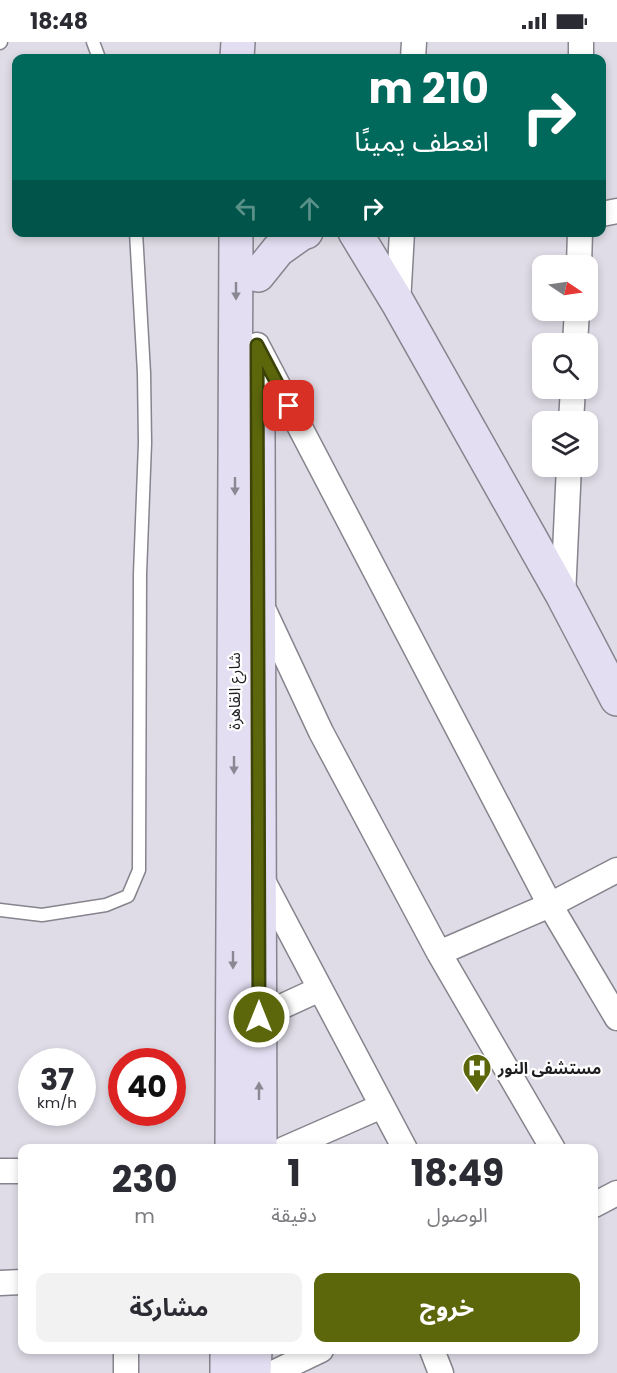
<!DOCTYPE html>
<html lang="ar">
<meta charset="utf-8">
<style>
body{margin:0;font-family:Poppins,"Noto Sans Arabic",sans-serif;background:#f2f2f3;color:#2b2b33;direction:rtl;height:100vh;display:flex;flex-direction:column;font-size:22px;white-space:nowrap}
*{box-sizing:border-box;margin:0}
p{font-size:20px;color:#7c7c81}
.icon{flex:none;width:33px;height:33px;fill:none;stroke:currentColor;stroke-width:2;stroke-linecap:round;stroke-linejoin:round}
.map{position:relative;flex:1;overflow:hidden;direction:ltr}
.sheet{position:absolute;left:18px;top:1102px;width:580px;height:210px;display:flex;flex-direction:column;background:#fff;border-radius:12px;box-shadow:0 3px 9px #0003;direction:rtl}
.sheet>*{flex:none}
.banner{position:absolute;left:12px;top:12px;width:594px;height:183px;border-radius:12px;box-shadow:0 3px 9px #0003;direction:rtl;background:#00695c;color:#fff;overflow:hidden}
.needle{width:39px;rotate:103deg}
.controls{position:absolute;left:532px;top:213px;display:grid;gap:12px}
.controls a{display:grid;place-items:center;width:66px;height:66px;border-radius:12px;background:#fff;box-shadow:0 3px 9px #0003;font-size:30px}
.speed{position:absolute;left:18px;top:1006px;display:flex;gap:12px;font-size:30px;font-weight:700;text-align:center}
.speed>*{display:grid;place-content:center;width:78px;height:78px;border-radius:50%;background:#fff;box-shadow:0 3px 9px #0003;line-height:1}
.speed small{font-size:15px;font-weight:400}
.speed .limit{border:9px solid #d22;background:#fff;color:#111}
.pin{position:absolute;display:grid;place-items:center;width:51px;height:51px;color:#fff;margin:-26px;border-radius:12px;box-shadow:0 3px 9px #0006}
.me{position:absolute;width:66px;margin:-33px;rotate:0deg;stroke-linejoin:round;filter:drop-shadow(0 0 4px #0008)}
.turn{display:flex;align-items:center;gap:21px;height:126px;padding:0 18px;font-size:27px}
.turn .icon{width:78px;height:78px;stroke-width:2.5}
.turn b{display:block;font-size:42px;line-height:51px}
.lanes{display:flex;align-items:center;height:57px;padding:0 18px;background:#0003;justify-content:center;gap:30px;direction:ltr}
.lanes .off{opacity:.35}
.eta{display:flex;justify-content:space-evenly;align-items:center;height:102px;text-align:center}
.eta b{font-size:36px;font-weight:700;line-height:42px}
.action{display:flex;gap:12px;margin-top:auto;padding:12px 18px}
.action a{flex:1;height:69px;border-radius:12px;background:#5c670c;color:#fff;font-size:24px;font-weight:700;line-height:69px;text-align:center}
.action a+a{background:#f2f2f3;color:#2b2b33}
.status{display:flex;justify-content:space-between;align-items:center;height:42px;padding:0 30px;background:#fff;direction:ltr}
.status svg{height:16px;fill:currentColor}
.map>svg:first-child{display:block}
.lines{fill:none;stroke-linecap:round;stroke-linejoin:round}
.lane-casing{stroke:#86848d;stroke-width:15}
.street-casing{stroke:#86848d;stroke-width:27}
.secondary-casing{stroke:#86848d;stroke-width:36}
.lane{stroke:#fff;stroke-width:12}
.street{stroke:#fff;stroke-width:24}
.secondary{stroke:#e3def1;stroke-width:33}
.oneway{fill:#8a8893}
.route-casing{stroke:#3c4308;stroke-width:15}
.route{stroke:#5c670c;stroke-width:10}
.labels{text-anchor:middle;dominant-baseline:central;stroke-width:4.5;stroke-linejoin:round;paint-order:stroke}
.street-label{font-size:16px;fill:#1e1e21;stroke:#fff}
.poi-label{font-size:16px;font-weight:bold;fill:#1e1e21;stroke:#fff;text-anchor:start}
</style>
<div class="status"><b>18:48</b><svg viewBox="0 0 49 12"><path d="M0 12V9h3v3zM5 12V6h3v6zM10 12V3h3v9zM15 12V0h3v12zM26 1h20v11H26zM47 4h2v5h-2z"/></svg></div>
<div class="map">
<svg width="617" height="1331" viewBox="0 0 617 1331">
<rect width="100%" height="100%" fill="#dfdce7"/>
<g class="lines">
<g class="lane-casing">
<path id="lane" d="M93,0L99,16
M0,1L1,0
M0,868L42,873L106,863L128,854L139,828L140,532L145,401L144,331L136,190"/>
</g>
<g class="street-casing">
<path id="street" d="M581,0V16
M413,16L414,0
M602,172L617,169
M579,224L580,190
M398,261L402,190
M575,302L577,268
M257,303L550,863L617,976
M571,380L573,346
M563,554L569,424
M261,562L321,690L439,911L553,1107
M260,833L405,1107
M439,911L550,863L617,828
M259,975L320,947
M284,1107L382,1064
M0,1129H22
M594,1163L617,1151
M0,1241L22,1240
M432,1308L441,1331
M126,1331V1308
M273,1331L321,1308"/>
</g>
<g class="secondary-casing">
<path id="secondary" d="M237,16L238,0
M355,190L398,261L563,554L617,657
M258,233L278,208L302,191L306,190
M258,389L260,1107
M232,1107L236,190
M227,1308V1331
M254,1331L255,1308"/>
</g>
<use href="#lane" class="lane"/>
<use href="#street" class="street"/>
<use href="#secondary" class="secondary"/>
</g>
<defs><path id="oneway-solid" d="M-6-.8H1V-3.2L6.5 0L1 3.2V.8H-6Z" transform="scale(1.5)"/></defs>
<g class="oneway">
<use href="#oneway-solid" transform="translate(236 249) rotate(90)"/>
<use href="#oneway-solid" transform="translate(235 444) rotate(90)"/>
<use href="#oneway-solid" transform="translate(234 723) rotate(90)"/>
<use href="#oneway-solid" transform="translate(233 918) rotate(90)"/>
<use href="#oneway-solid" transform="translate(259 1049) rotate(-90)"/>
</g>
<g class="lines">
<g class="route-casing">
<path id="route" d="M259,975L257,303L289,364"/>
</g>
<use href="#route" class="route"/>
</g>
<defs>
<g id="hospital-pin" transform="scale(1.5)"><path d="M0 17L-7.5 6A9.5 9.5 0 1 1 7.5 6Z" fill="#5c670c" stroke="#fff"/><path d="M-5-5h3v3.5h4V-5h3V5h-3V1.5h-4V5h-3Z" fill="#fff"/></g>
</defs>
<g fill-rule="evenodd">
<use href="#hospital-pin" x="477" y="1026"/>
</g>
<g class="labels">
<g class="street-label">
<text transform="translate(234 649) rotate(-90)">شارع القاهرة</text>
</g>
<g class="poi-label">
<text x="498" y="1026">مستشفى النور</text>
</g>
</g>
</svg>
<div class="controls">
<a><svg class="needle" viewBox="-14 -14 28 28"><path d="M0-13l5 13h-10z" fill="#e53935"/><path d="M0 13l5-13h-10z" fill="#7c7c81"/></svg></a>
<a><svg class="icon" aria-label="search" viewBox="0 0 24 24"><circle cx="10" cy="10" r="6"/><path d="M15 15l6 6"/></svg></a>
<a><svg class="icon" aria-label="layers" viewBox="0 0 24 24"><path d="M12 4l9 5-9 5-9-5zM3 14l9 5 9-5"/></svg></a>
</div>
<div class="speed"><div>37<small>km/h</small></div><div class="limit">40</div></div>
<div class="pin" style="left:289px;top:364px;background:#d93025"><svg class="icon" aria-label="arrive" viewBox="0 0 24 24"><path d="M6 21V4h12l-3 4 3 4H6"/></svg></div>
<svg class="me" style="left:259px;top:975px" viewBox="-20 -20 40 40"><circle r="17" fill="#5c670c" stroke="#fff" stroke-width="3"/><path d="M0-11L8 9 0 5-8 9z" fill="#fff"/></svg>
<div class="banner">
<div class="turn"><svg class="icon" aria-label="right" viewBox="0 0 24 24"><path d="M7 20v-9h11M14 6l5 5-5 5"/></svg><div><b>210 m</b>انعطف يمينًا</div></div>
<div class="lanes"><svg class="icon off" aria-label="left" viewBox="0 0 24 24"><path d="M17 20v-9H6M10 6l-5 5 5 5"/></svg><svg class="icon off" aria-label="ahead" viewBox="0 0 24 24"><path d="M12 20V5M6 11l6-6 6 6"/></svg><svg class="icon" aria-label="right" viewBox="0 0 24 24"><path d="M7 20v-9h11M14 6l5 5-5 5"/></svg></div>
</div>
<section class="sheet">
<div class="eta">
<div><b>18:49</b><p>الوصول</p></div>
<div><b>1</b><p>دقيقة</p></div>
<div><b>230</b><p>m</p></div>
</div>
<div class="action"><a>خروج</a><a>مشاركة</a></div>
</section>
</div>
